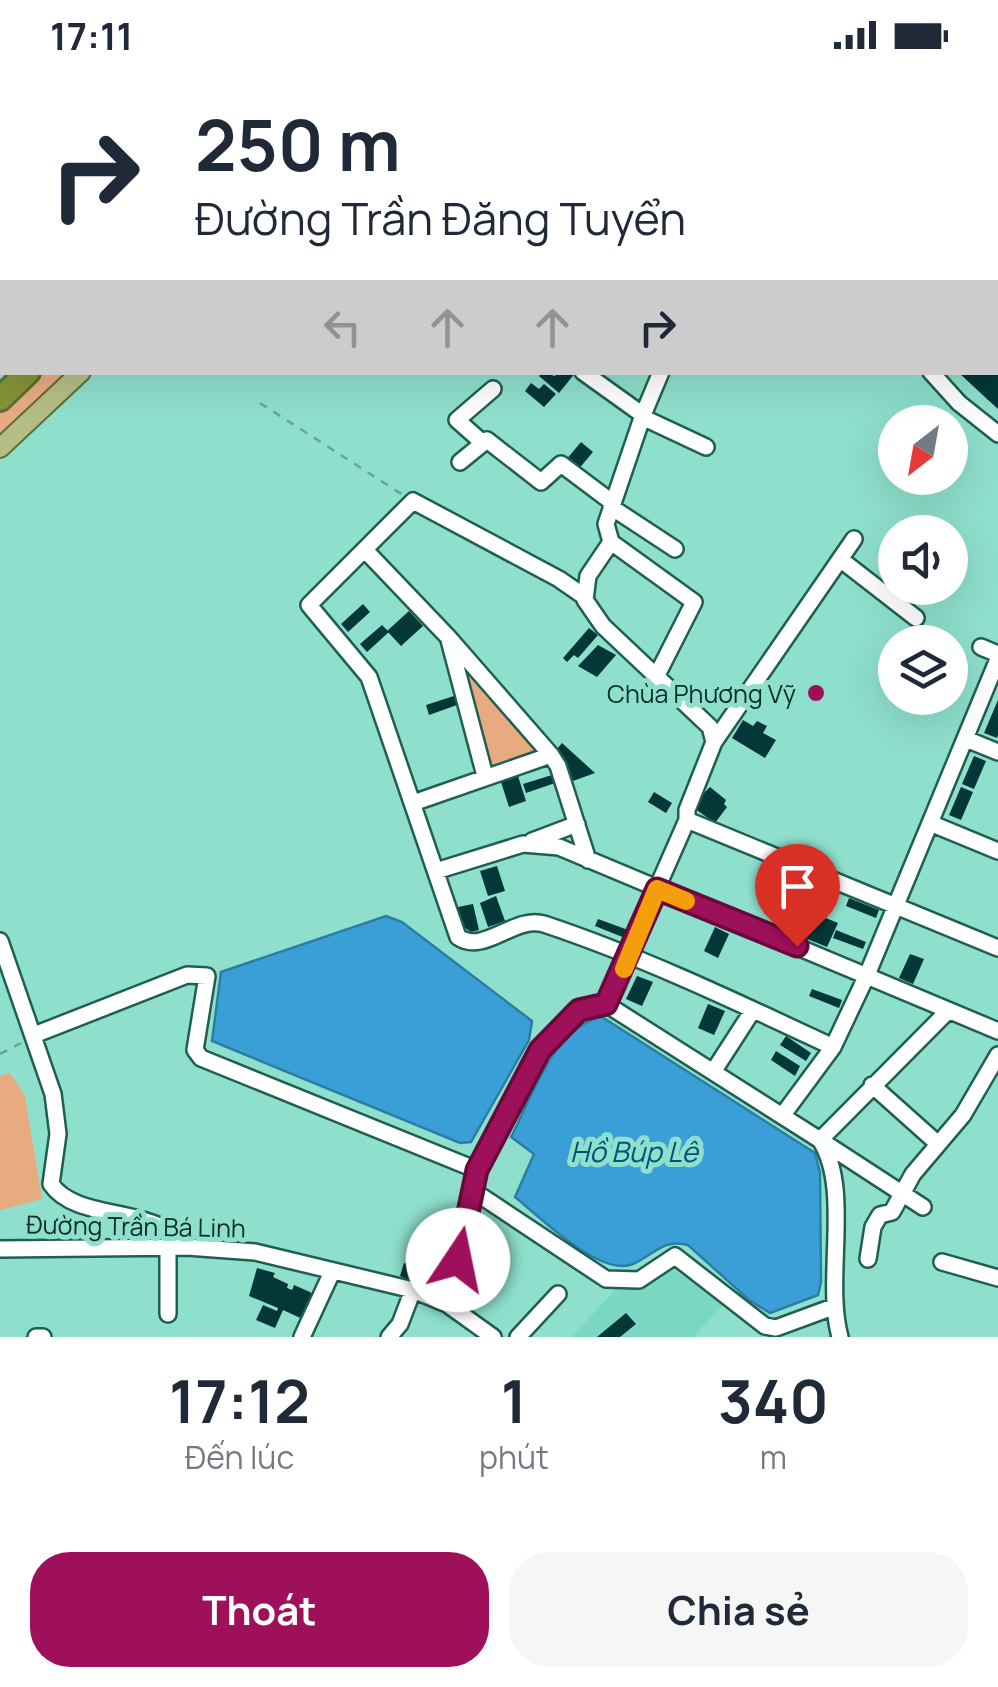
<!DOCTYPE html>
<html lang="vi">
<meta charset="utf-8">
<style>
body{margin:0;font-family:Manrope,sans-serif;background:#f6f6f7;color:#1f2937;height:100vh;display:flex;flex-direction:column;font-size:38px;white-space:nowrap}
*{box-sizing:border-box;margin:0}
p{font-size:32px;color:#747a83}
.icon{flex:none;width:55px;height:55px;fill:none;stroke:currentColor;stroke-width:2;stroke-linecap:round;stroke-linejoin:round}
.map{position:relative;height:1267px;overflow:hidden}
.sheet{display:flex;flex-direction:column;background:#fff;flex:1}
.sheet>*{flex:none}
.top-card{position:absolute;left:0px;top:0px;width:1000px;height:305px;box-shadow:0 10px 40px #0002;background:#fff;color:#1f2937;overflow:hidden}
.needle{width:65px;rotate:211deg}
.buttons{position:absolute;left:878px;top:335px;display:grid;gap:20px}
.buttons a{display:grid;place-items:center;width:90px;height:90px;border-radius:50%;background:#fff;box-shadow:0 10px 40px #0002;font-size:50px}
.pin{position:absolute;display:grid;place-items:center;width:85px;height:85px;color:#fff;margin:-102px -42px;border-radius:50% 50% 50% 0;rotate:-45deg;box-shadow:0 0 10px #0007}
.pin .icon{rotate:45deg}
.me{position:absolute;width:110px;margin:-55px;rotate:11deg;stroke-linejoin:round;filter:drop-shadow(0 0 8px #0008)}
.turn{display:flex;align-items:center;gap:35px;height:210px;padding:0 30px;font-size:45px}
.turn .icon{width:130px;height:130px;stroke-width:2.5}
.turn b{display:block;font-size:70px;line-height:85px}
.lanes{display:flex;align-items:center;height:95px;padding:0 30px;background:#0003;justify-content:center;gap:50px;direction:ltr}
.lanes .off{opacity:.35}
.eta{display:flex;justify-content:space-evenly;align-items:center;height:170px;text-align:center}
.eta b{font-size:60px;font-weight:700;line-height:70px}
.cta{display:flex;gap:20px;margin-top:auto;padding:20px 30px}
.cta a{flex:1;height:115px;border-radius:40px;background:#9f105a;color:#fff;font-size:40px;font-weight:700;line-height:115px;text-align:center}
.cta a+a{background:#f6f6f7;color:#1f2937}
.status{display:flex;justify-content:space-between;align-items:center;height:70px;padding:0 50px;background:#fff;direction:ltr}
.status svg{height:28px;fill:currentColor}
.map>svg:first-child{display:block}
.built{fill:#7ad7c1}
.green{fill:#e8ab7f}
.water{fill:#3b9fd7;stroke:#2c7da2;stroke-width:2.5}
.building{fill:#033738}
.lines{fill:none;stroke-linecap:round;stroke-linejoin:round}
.minor-casing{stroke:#1f5f52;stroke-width:20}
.major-casing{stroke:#5a6f31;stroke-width:22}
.highway-casing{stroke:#5a6f31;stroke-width:28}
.path{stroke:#63a697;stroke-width:2.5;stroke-dasharray:8 8;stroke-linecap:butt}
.minor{stroke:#fff;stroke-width:15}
.major{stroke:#b6be87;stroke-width:18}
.highway{stroke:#859337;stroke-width:22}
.route-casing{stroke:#670a3a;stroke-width:25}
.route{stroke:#9f105a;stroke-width:18}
.slow{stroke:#f59e0b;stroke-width:18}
.poi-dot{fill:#9f105a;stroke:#8edfcc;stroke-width:4}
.labels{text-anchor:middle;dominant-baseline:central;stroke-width:10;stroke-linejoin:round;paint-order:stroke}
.poi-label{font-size:25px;fill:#0a2d26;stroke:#8edfcc;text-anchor:end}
.street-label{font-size:25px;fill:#0a2d26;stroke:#8edfcc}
.water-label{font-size:28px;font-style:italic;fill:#005378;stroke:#8edfcc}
</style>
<div class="status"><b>17:11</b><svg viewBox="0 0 49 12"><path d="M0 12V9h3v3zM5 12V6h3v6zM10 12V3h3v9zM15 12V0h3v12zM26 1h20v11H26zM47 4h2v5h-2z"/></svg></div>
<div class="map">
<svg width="998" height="1267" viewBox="0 0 998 1267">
<rect width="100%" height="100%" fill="#8edfcc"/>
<path class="built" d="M673,1194L683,1198L723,1235L695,1264L696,1267H572L616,1219L642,1216Z"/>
<path class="green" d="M41,303H70L0,367V340Z
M472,605L538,682L491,697L465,607Z
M10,1003L25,1026L42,1129L0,1140V1006Z"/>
<path class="water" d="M386,846L402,852L532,951L529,970L471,1072L460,1073L212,971L221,902Z
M602,947L815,1083L820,1103L821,1212L818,1225L770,1243L749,1230L688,1175C663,1168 654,1185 633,1194C601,1208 540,1147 515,1127L534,1084L511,1067C531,1029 554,956 602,947Z"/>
<path class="building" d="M542,302L555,306L558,302H576L559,323L539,306Z
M958,302H998V339L987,329Z
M531,313L539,319L544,314L556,324L544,337L525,321Z
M581,372L593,382L577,401L565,391Z
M363,534L370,542L348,562L341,554Z
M409,541L423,556L401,576L387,561Z
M382,555L389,562L367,582L360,574Z
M589,558L598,565L578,588L574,585L567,592L563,588Z
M598,575L616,585L597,607L578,596Z
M454,626L457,635L429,645L426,635Z
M998,630V665L997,668L984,663Z
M743,650L753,656L757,651L767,656L763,663L776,670L765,688L732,668Z
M562,673L595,703L573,711L566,691L557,679Z
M974,686L986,691L974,719L962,714Z
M552,705L555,713L526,723L523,714Z
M518,706L526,731L509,737L501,712Z
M710,717L726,730L724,734L727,737L715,753L691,736Z
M961,717L973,722L961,750L949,745Z
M654,722L672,733L666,743L648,732Z
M497,796L505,821L488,826L480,801Z
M496,826L505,851L488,857L480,833Z
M849,828L879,840L876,848L846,836Z
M473,834L479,860L471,862L462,856L458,837Z
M816,844L838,853L827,877L805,868Z
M598,849L628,860L625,868L595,856Z
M715,857L729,864L718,888L704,881Z
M836,860L866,872L863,879L833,868Z
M910,884L924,889L913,914L899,908Z
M637,906L653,912L642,936L626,929Z
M812,919L842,930L839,938L809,926Z
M708,934L725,941L714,965L698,958Z
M786,966L811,983L806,991L780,975Z
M776,981L800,996L795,1006L771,990Z
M404,1193L451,1206L446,1227L405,1215L407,1209L400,1206Z
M257,1198L275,1203L273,1207L288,1214L287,1218L292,1220L294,1215L310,1222L315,1228L307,1251L283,1240L275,1258L256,1250L263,1235L277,1241L278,1238L249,1226Z
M626,1243L636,1254L620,1267H597Z"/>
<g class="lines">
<g class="minor-casing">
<path id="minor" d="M659,0L660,2
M787,0V2
M0,12L2,7
M998,228V229
M583,302L643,345
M931,302L959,333L998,364
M642,347L706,377
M483,373L457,350L493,319
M460,392L487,370L541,412L561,394L613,433
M611,437L675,479
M611,472L694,532L657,605
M365,480L449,568L551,685L558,696L588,790
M840,489L916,548
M585,527L559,509L413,431L309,535L369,607L458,867C484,885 515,845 544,854C643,887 739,933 833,977
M449,570L485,706
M981,577L998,584
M966,669L998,682
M714,672L854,469
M413,733L551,685
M687,750L998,878
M930,753L998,781
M532,771L577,754
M436,801L523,774L559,777L998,961
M0,871L53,1024L58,1064L51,1114C73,1147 136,1139 171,1162L172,1178
M606,934L687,750V740L714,672L710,657L603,556L585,530L588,506L611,472L606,454L643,345L661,302
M34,965L187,905L207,906L195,980L201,988L477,1100
M713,1002L753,940
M872,1015L937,1073
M782,1046L833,977L867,905L998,589
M923,1137L820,1070L948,941
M0,1179L187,1177L255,1182L413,1220L447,1234L493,1267
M868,1189L873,1157L880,1145L892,1142L913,1104L963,1045L998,985
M942,1192L998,1208
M447,1234L473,1115
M833,1237L776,1258L765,1256L675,1186L639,1210L606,1209L475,1122L477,1100L543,974L579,940L606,934L820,1070C852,1119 824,1209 840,1267
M168,1244V1178
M36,1267H43
M302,1267L332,1202
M389,1267L400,1254L413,1220
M518,1267L558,1224"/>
</g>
<g class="major-casing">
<path id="major" d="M243,2L245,0
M406,2L409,0
M0,228L2,225
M0,378L81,302"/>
</g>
<g class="highway-casing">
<path id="highway" d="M290,2L292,0
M351,2L353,0
M0,271L2,269
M0,329L28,302"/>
</g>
<path class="path" d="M260,333L403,425
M0,984L21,973"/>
<use href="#minor" class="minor"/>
<use href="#major" class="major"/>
<use href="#highway" class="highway"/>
</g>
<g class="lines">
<g class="route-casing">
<path id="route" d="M458,1190L477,1100L540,980L579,940L606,934L657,819L797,876"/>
</g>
<use href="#route" class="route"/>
<path class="slow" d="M624,899L657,819L686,831"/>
</g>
<circle class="poi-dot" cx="816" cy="623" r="10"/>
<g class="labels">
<g class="poi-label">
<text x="796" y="623">Chùa Phương Vỹ</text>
</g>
<g class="street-label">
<text transform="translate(136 1156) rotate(1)">Đường Trần Bá Linh</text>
</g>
<g class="water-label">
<text x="634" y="1081">Hồ Búp Lê</text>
</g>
</g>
</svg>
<div class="buttons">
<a><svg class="needle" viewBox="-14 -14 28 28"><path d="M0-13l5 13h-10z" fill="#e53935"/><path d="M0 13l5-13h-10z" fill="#747a83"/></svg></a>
<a><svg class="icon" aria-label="sound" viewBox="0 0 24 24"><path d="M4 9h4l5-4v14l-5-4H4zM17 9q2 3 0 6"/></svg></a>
<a><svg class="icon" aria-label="layers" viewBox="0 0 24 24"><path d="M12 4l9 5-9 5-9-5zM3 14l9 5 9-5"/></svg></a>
</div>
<div class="pin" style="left:797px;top:876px;background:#d93025"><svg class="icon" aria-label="arrive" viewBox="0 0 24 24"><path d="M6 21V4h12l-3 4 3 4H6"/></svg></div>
<svg class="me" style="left:458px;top:1190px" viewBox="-20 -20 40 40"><circle r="19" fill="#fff"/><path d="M0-13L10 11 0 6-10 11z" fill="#9f105a"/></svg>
<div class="top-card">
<div class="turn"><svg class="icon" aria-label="right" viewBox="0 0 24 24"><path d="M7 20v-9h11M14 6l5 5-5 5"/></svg><div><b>250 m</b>Đường Trần Đăng Tuyển</div></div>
<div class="lanes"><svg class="icon off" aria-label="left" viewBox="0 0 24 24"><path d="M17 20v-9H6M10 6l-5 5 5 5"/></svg><svg class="icon off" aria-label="ahead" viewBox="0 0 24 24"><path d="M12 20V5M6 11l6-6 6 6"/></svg><svg class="icon off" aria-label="ahead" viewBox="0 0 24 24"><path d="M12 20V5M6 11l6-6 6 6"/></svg><svg class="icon" aria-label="right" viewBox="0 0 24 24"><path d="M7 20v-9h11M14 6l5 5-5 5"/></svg></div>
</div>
</div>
<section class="sheet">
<div class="eta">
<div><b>17:12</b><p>Đến lúc</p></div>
<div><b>1</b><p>phút</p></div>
<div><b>340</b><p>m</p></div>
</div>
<div class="cta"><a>Thoát</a><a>Chia sẻ</a></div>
</section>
